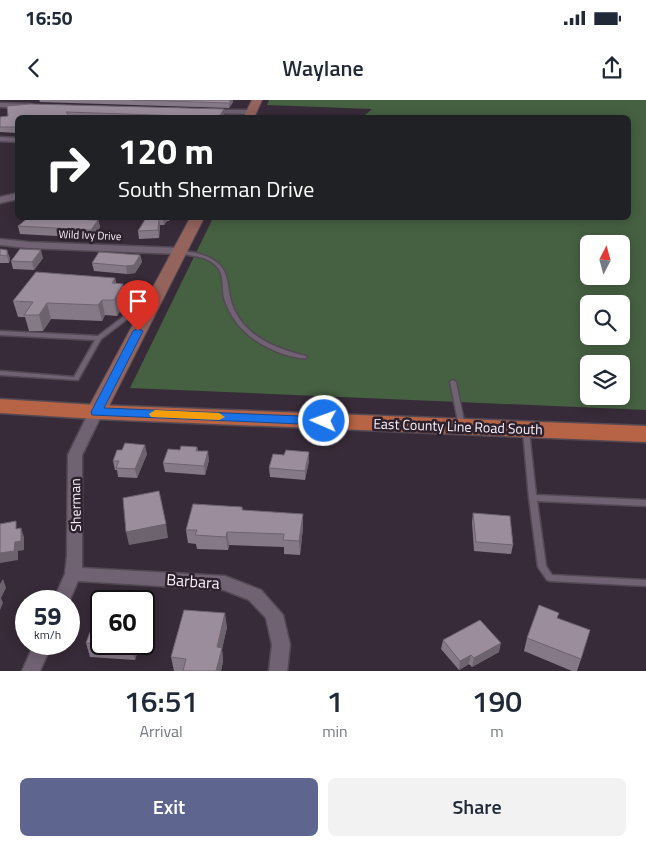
<!DOCTYPE html>
<style>
body{margin:0;font-family:"Titillium Web",sans-serif;background:#f2f2f3;color:#1f2937;height:100vh;display:flex;flex-direction:column;font-size:19px;white-space:nowrap}
*{box-sizing:border-box;margin:0}
p{font-size:16px;color:#747a83}
.icon{flex:none;width:28px;height:28px;fill:none;stroke:currentColor;stroke-width:2;stroke-linecap:round;stroke-linejoin:round}
.map{position:relative;height:571px;overflow:hidden}
.panel{display:flex;flex-direction:column;background:#fff;flex:1}
.panel>*{flex:none}
.guide{position:absolute;left:15px;top:15px;width:616px;height:105px;border-radius:8px;box-shadow:0 2px 12px #0003;background:#202124;color:#fff;overflow:hidden}
.needle{width:32px;rotate:6deg}
.fabs{position:absolute;left:580px;top:135px;display:grid;gap:10px}
.fabs a{display:grid;place-items:center;width:50px;height:50px;border-radius:8px;background:#fff;box-shadow:0 2px 12px #0003;font-size:25px}
.speed{position:absolute;left:15px;top:490px;display:flex;gap:10px;font-size:25px;font-weight:700;text-align:center}
.speed>*{display:grid;place-content:center;width:65px;height:65px;border-radius:50%;background:#fff;box-shadow:0 2px 12px #0003;line-height:1}
.speed small{font-size:12px;font-weight:400}
.speed .limit{border:2px solid #111;border-radius:8px;background:#fff;color:#111}
.pin{position:absolute;display:grid;place-items:center;width:42px;height:42px;color:#fff;margin:-51px -21px;border-radius:50% 50% 50% 0;rotate:-45deg;box-shadow:0 0 5px #0007}
.pin .icon{rotate:45deg}
.me{position:absolute;width:55px;margin:-28px;rotate:272deg;stroke-linejoin:round;filter:drop-shadow(0 0 4px #0008)}
.turn{display:flex;align-items:center;gap:18px;height:105px;padding:0 20px;font-size:22px}
.turn .icon{width:65px;height:65px;stroke-width:2.5}
.turn b{display:block;font-size:35px;line-height:42px}
.eta{display:flex;justify-content:space-evenly;align-items:center;height:85px;text-align:center}
.eta b{font-size:30px;font-weight:600;line-height:35px}
.primary-button{display:flex;gap:10px;margin-top:auto;padding:10px 20px}
.primary-button a{flex:1;height:58px;border-radius:8px;background:#5e658f;color:#fff;font-size:20px;font-weight:600;line-height:58px;text-align:center}
.primary-button a+a{background:#f2f2f3;color:#1f2937}
.status{display:flex;justify-content:space-between;align-items:center;height:35px;padding:0 25px;background:#fff;direction:ltr}
.status svg{height:14px;fill:currentColor}
header{display:flex;justify-content:space-between;align-items:center;height:65px;padding:0 20px;background:#fff;font-size:22px;font-weight:600}
.map>svg:first-child{display:block}
.green{fill:#466042;fill-rule:evenodd}
.lines{fill:none;stroke-linecap:round;stroke-linejoin:round}
.lane-casing{stroke:#534954;stroke-width:3}
.street-casing{stroke:#534954;stroke-width:3}
.secondary-casing{stroke:#534954;stroke-width:2}
.primary-casing{stroke:#534954;stroke-width:3}
.lane{fill:#706272;fill-rule:evenodd}
.street{fill:#706272;fill-rule:evenodd}
.secondary{fill:#93635c;fill-rule:evenodd}
.primary{fill:#b66445;fill-rule:evenodd}
.wall{fill:#867987}
.shaded-wall{fill:#6d636e}
.building{fill:#9c8d9d;stroke:#6d636e}
.route{fill:#1a73e8;stroke:#114b97}
.slow{fill:#f59e0b}
.labels{text-anchor:middle;dominant-baseline:central;stroke-width:5;stroke-linejoin:round;paint-order:stroke}
.far-street-label{font-size:11px;fill:#f9f1fa;stroke:#2d212e}
.street-label{font-size:14px;fill:#f9f1fa;stroke:#2d212e}
.near-street-label{font-size:16px;fill:#f9f1fa;stroke:#2d212e}
</style>
<div class="status"><b>16:50</b><svg viewBox="0 0 49 12"><path d="M0 12V9h3v3zM5 12V6h3v6zM10 12V3h3v9zM15 12V0h3v12zM26 1h20v11H26zM47 4h2v5h-2z"/></svg></div>
<header><svg class="icon" aria-label="back" viewBox="0 0 24 24"><path d="M15 5l-7 7 7 7"/></svg>Waylane<svg class="icon" aria-label="share" viewBox="0 0 24 24"><path d="M12 15V3M7 8l5-5 5 5M5 13v7h14v-7"/></svg></header>
<div class="map">
<svg width="646" height="571" viewBox="0 0 646 571">
<rect width="100%" height="100%" fill="#382b39"/>
<path class="green" d="M269,0H646V310L130,288L213,118H629V18L363,17L372,9L267,5ZM589,144H621V176H589ZM589,204H621V236H589ZM589,264H621V296H589Z"/>
<g class="lines">
<g class="lane-casing">
<path id="lane" d="M178,151C195,151 221,157 226,176C230,190 228,199 236,213C250,239 278,249 306,256L307,257L306,258C299,259 291,256 283,254C257,245 234,228 225,201C221,191 225,177 218,168C209,156 191,156 178,153Z
M143,189H158L161,191L158,193H145L131,216L101,239L78,280L0,275V271L74,277L95,240L0,235V231L98,236L127,214L140,191Z
M453,280L456,282L465,326L462,328L459,326L450,282Z
M524,329H528L529,331L536,395L646,400V406L537,401L546,466L552,475L646,480V486L550,481L547,480L538,467L529,398L523,331Z"/>
</g>
<g class="street-casing">
<path id="street" d="M0,3L31,4L34,6L31,8L0,7Z
M207,10H251L255,12L251,14L209,13L207,12Z
M0,37L18,38V42L0,41Z
M18,93V99L0,103V97Z
M0,139L28,142L179,148L184,151L179,154L28,148L0,145Z
M96,308L103,312L82,355V468L225,476L261,490L283,515L290,545L287,571H269L272,545L266,518L249,500L224,490L78,481L69,502L53,501L65,474L67,456L68,355L89,312Z
M34,544H52L40,571H22Z"/>
</g>
<g class="secondary-casing">
<path id="secondary" d="M252,0H262L254,18H243Z
M190,118H204L106,312L103,316L96,318L89,316L86,312Z"/>
</g>
<g class="primary-casing">
<path id="primary" d="M0,299L96,305L646,326V342L96,319L0,313Z"/>
</g>
<use href="#lane" class="lane"/>
<use href="#street" class="street"/>
<use href="#secondary" class="secondary"/>
<use href="#primary" class="primary"/>
</g>
<path class="wall" d="M39,0H233V2L229,8L40,2Z
M7,6L224,15L223,18H18L17,33L0,32V17L8,16Z
M146,118H170L169,121H167L164,125H160L159,138L139,139L138,131Z
M98,120L100,127L93,138L20,134L18,126Z
M0,149L10,158L9,163H0Z
M140,155L142,162L135,173L127,174L94,171L92,163Z
M43,158L34,170L13,169L11,161Z
M115,178L116,184H123L126,200L117,216L105,215L102,221L51,219L43,231H29L25,217H18L13,201Z
M197,347L198,351L209,360L205,375L165,372L163,363L180,350Z
M147,354L137,378L118,377L117,370H115L113,361Z
M309,361L305,380L270,377L269,368Z
M242,407L243,410L303,427L300,455L284,454V447L229,445L228,450L197,449L196,444L188,443L186,430Z
M473,413L513,445L511,454L474,451L472,422Z
M557,518L581,559L577,571H572L524,551L527,538Z
M227,527L222,549L223,561L221,571H174L171,557Z
M95,532L101,544H140L135,560L90,557L86,543Z
M443,540L499,552L472,567L469,564L459,570L441,549Z"/>
<path class="shaded-wall" d="M231,0H233V2L229,8V3Z
M224,9V15L223,18H219Z
M18,25V32L17,33L15,27Z
M159,118L160,125L159,138L158,130Z
M163,118H166L167,121L164,125Z
M98,120L100,127L93,138L91,130Z
M7,150L10,158L9,163L7,156Z
M41,150L43,158L34,170L32,162Z
M140,155L142,162L135,173L127,174L126,166Z
M115,178L118,194L123,184L126,200L117,216L112,183Z
M102,200L105,215L102,221L98,205Z
M47,203L51,219L43,231L39,215Z
M145,345L147,354L137,378L135,369Z
M208,351L209,360L205,375L204,366Z
M309,352V361L305,380V371Z
M303,414V427L300,455L299,441Z
M166,424L168,438L129,445L126,432Z
M21,428L24,437V450L18,451V460L0,463V453L15,442Z
M227,432L229,445L228,450L226,437Z
M3,479L6,488L1,498L3,503L0,510V484Z
M146,501L149,514L144,532V509Z
M225,513L227,527L222,549L223,561L221,571H216L217,547Z
M501,543L499,552L472,567L474,558Z
M132,544H140L135,560L131,547Z
M471,555L469,564L459,570L460,561Z"/>
<path class="building" d="M133,0H231L229,3Z
M30,4L224,9L219,17H212L66,12L70,18H18V25L15,27H0V17L8,16L7,6Z
M28,118H48L98,120L91,130L18,126Z
M146,118H163H159L158,130L138,131Z
M0,149L7,150V156L0,155Z
M20,149L41,150L32,162L11,161Z
M99,152L140,155L134,165L126,166L92,163Z
M36,172L115,178L112,183L123,184L114,200H102L98,205L47,203L39,215H24L33,202L13,201Z
M125,343L145,345L135,369L116,368L119,361H113L117,350H122Z
M181,346L197,347L196,351H208L204,366L163,363L168,349L180,350Z
M286,350L309,352L305,371L269,368L273,354L284,355Z
M159,391L166,424L126,432L123,398Z
M193,404L242,407V410L303,414L299,441L283,440L284,434L227,432L226,437L195,435L197,430H186Z
M473,413L510,416L513,445L476,442Z
M16,421V429L21,428V441L15,442L14,451L0,453V424Z
M103,498L146,501L144,509V501H102Z
M539,505L559,513L557,518L590,530L581,559L527,538Z
M184,510L225,513L217,547L222,548L216,571H183L186,559L171,557Z
M101,515V544H132L131,547L86,543L90,532H95Z
M480,520L501,543L474,558L471,555L460,561L443,540Z"/>
<path class="route" d="M138,228L143,231L104,308L324,317L330,321L324,325L92,315L91,312L133,231Z"/>
<path class="slow" d="M155,310L219,313L225,317L219,320L151,317L149,314Z"/>
<g class="labels">
<g class="far-street-label">
<text transform="translate(90 135) rotate(2)">Wild Ivy Drive</text>
</g>
<g class="street-label">
<text transform="translate(458 326) rotate(2)">East County Line Road South</text>
<text transform="translate(75 405) rotate(-91)">Sherman</text>
</g>
<g class="near-street-label">
<text transform="translate(193 481) rotate(4)">Barbara</text>
</g>
</g>
</svg>
<div class="fabs">
<a><svg class="needle" viewBox="-14 -14 28 28"><path d="M0-13l5 13h-10z" fill="#e53935"/><path d="M0 13l5-13h-10z" fill="#747a83"/></svg></a>
<a><svg class="icon" aria-label="search" viewBox="0 0 24 24"><circle cx="10" cy="10" r="6"/><path d="M15 15l6 6"/></svg></a>
<a><svg class="icon" aria-label="layers" viewBox="0 0 24 24"><path d="M12 4l9 5-9 5-9-5zM3 14l9 5 9-5"/></svg></a>
</div>
<div class="speed"><div>59<small>km/h</small></div><div class="limit">60</div></div>
<div class="pin" style="left:138px;top:231px;background:#d93025"><svg class="icon" aria-label="arrive" viewBox="0 0 24 24"><path d="M6 21V4h12l-3 4 3 4H6"/></svg></div>
<svg class="me" style="left:324px;top:321px" viewBox="-20 -20 40 40"><circle r="17" fill="#1a73e8" stroke="#fff" stroke-width="3"/><path d="M0-11L8 9 0 5-8 9z" fill="#fff"/></svg>
<div class="guide">
<div class="turn"><svg class="icon" aria-label="right" viewBox="0 0 24 24"><path d="M7 20v-9h11M14 6l5 5-5 5"/></svg><div><b>120 m</b>South Sherman Drive</div></div>
</div>
</div>
<section class="panel">
<div class="eta">
<div><b>16:51</b><p>Arrival</p></div>
<div><b>1</b><p>min</p></div>
<div><b>190</b><p>m</p></div>
</div>
<div class="primary-button"><a>Exit</a><a>Share</a></div>
</section>
